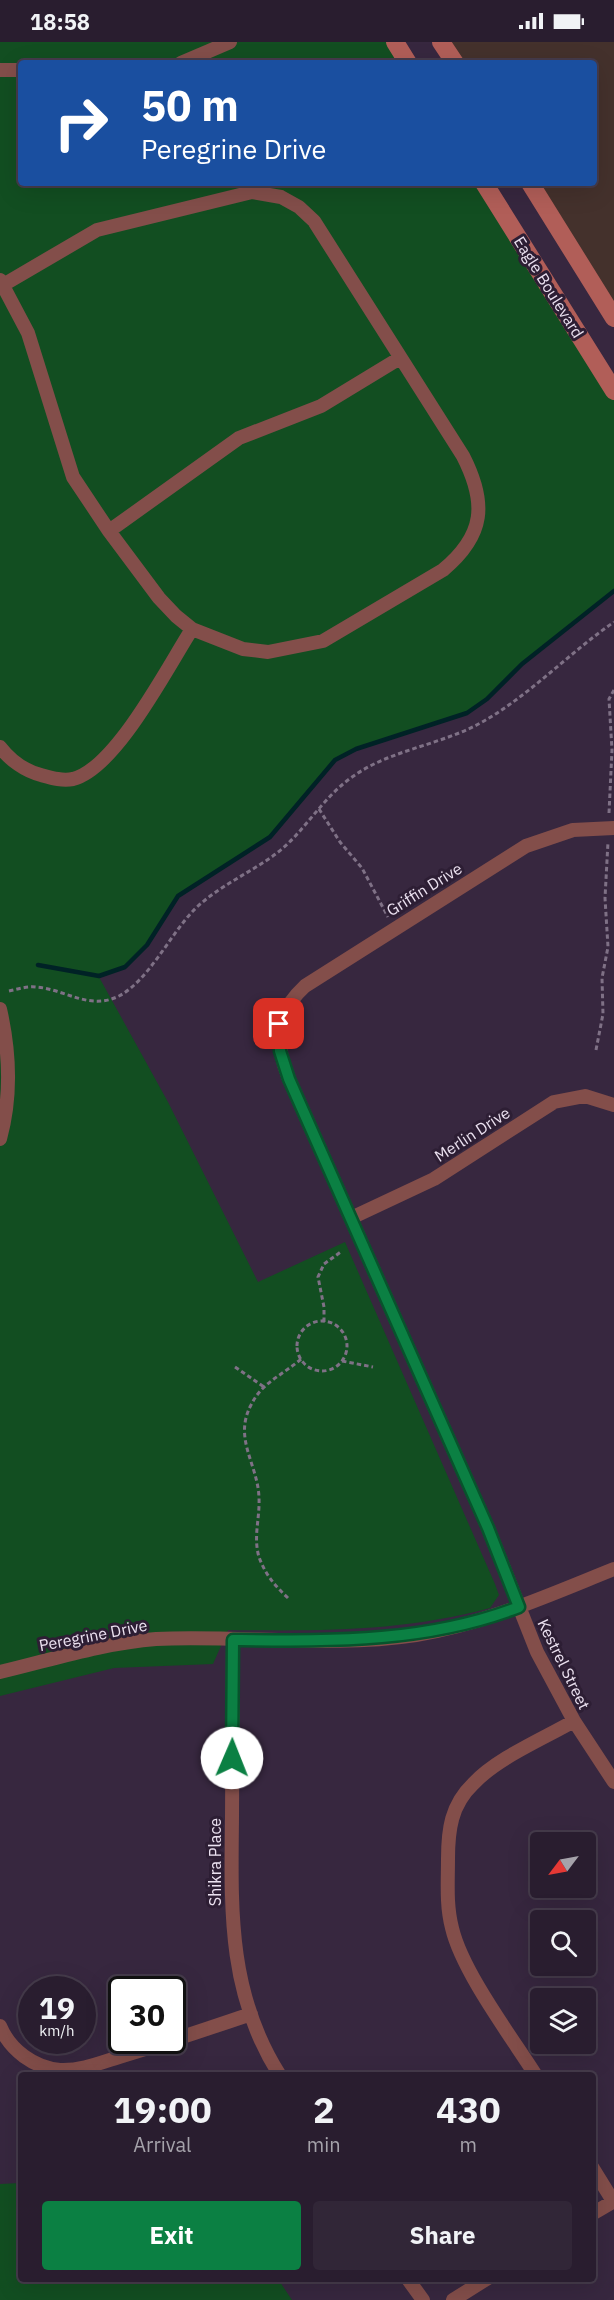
<!DOCTYPE html>
<style>
body{margin:0;font-family:"IBM Plex Sans",sans-serif;background:#312637;color:#f1f3f6;height:100vh;display:flex;flex-direction:column;font-size:22px;white-space:nowrap}
*{box-sizing:border-box;margin:0}
p{font-size:20px;color:#a5a2aa}
.icon{flex:none;width:33px;height:33px;fill:none;stroke:currentColor;stroke-width:2;stroke-linecap:round;stroke-linejoin:round}
.map{position:relative;flex:1;overflow:hidden}
.drawer{position:absolute;left:18px;top:2030px;width:578px;height:210px;display:flex;flex-direction:column;background:#291d2f;border-radius:6px;box-shadow:0 6px 24px #0002,0 0 0 2px #453b4b}
.drawer>*{flex:none}
.guide{position:absolute;left:18px;top:18px;width:579px;height:126px;border-radius:6px;box-shadow:0 6px 24px #0002,0 0 0 2px #453b4b;background:#1a4fa0;color:#fff;overflow:hidden}
.needle{width:39px;rotate:238deg}
.tools{position:absolute;left:530px;top:1790px;display:grid;gap:12px}
.tools a{display:grid;place-items:center;width:66px;height:66px;border-radius:6px;background:#291d2f;box-shadow:0 6px 24px #0002,0 0 0 2px #453b4b;font-size:30px}
.speed{position:absolute;left:18px;top:1934px;display:flex;gap:12px;font-size:30px;font-weight:700;text-align:center}
.speed>*{display:grid;place-content:center;width:78px;height:78px;border-radius:50%;background:#291d2f;box-shadow:0 6px 24px #0002,0 0 0 2px #453b4b;line-height:1}
.speed small{font-size:15px;font-weight:400}
.speed .limit{border:3px solid #111;border-radius:9px;background:#fff;color:#111}
.pin{position:absolute;display:grid;place-items:center;width:51px;height:51px;color:#fff;margin:-26px;border-radius:12px;box-shadow:0 3px 9px #0006}
.me{position:absolute;width:66px;margin:-33px;rotate:1deg;stroke-linejoin:round;filter:drop-shadow(0 0 4px #0008)}
.turn{display:flex;align-items:center;gap:21px;height:126px;padding:0 24px;font-size:27px}
.turn .icon{width:78px;height:78px;stroke-width:2.5}
.turn b{display:block;font-size:42px;line-height:51px}
.eta{display:flex;justify-content:space-evenly;align-items:center;height:102px;text-align:center}
.eta b{font-size:36px;font-weight:800;line-height:42px}
.primary-button{display:flex;gap:12px;margin-top:auto;padding:12px 24px}
.primary-button a{flex:1;height:69px;border-radius:6px;background:#0b8043;color:#fff;font-size:24px;font-weight:800;line-height:69px;text-align:center}
.primary-button a+a{background:#312637;color:#f1f3f6}
.status{display:flex;justify-content:space-between;align-items:center;height:42px;padding:0 30px;background:#291d2f;direction:ltr}
.status svg{height:16px;fill:currentColor}
.map>svg:first-child{display:block}
.commercial{fill:#44312c}
.green{fill:#124e21}
.lines{fill:none;stroke-linecap:round;stroke-linejoin:round}
.stream{stroke:#002226;stroke-width:4.5}
.path{stroke:#7f7186;stroke-width:3;stroke-dasharray:4.5 3;stroke-linecap:butt}
.street{stroke:#834e4a;stroke-width:14}
.secondary{stroke:#b15e58;stroke-width:18}
.route-casing{stroke:#07532c;stroke-width:15}
.route{stroke:#0b8043;stroke-width:10}
.labels{text-anchor:middle;dominant-baseline:central;stroke-width:6;stroke-linejoin:round;paint-order:stroke}
.street-label{font-size:16px;fill:#ebe1f0;stroke:#2d1e34}
</style>
<div class="status"><b>18:58</b><svg viewBox="0 0 49 12"><path d="M0 12V9h3v3zM5 12V6h3v6zM10 12V3h3v9zM15 12V0h3v12zM26 1h20v11H26zM47 4h2v5h-2z"/></svg></div>
<div class="map">
<svg width="614" height="2258" viewBox="0 0 614 2258">
<rect width="100%" height="100%" fill="#37273f"/>
<path class="commercial" d="M441,0H614V276L530,141H594V21H455Z"/>
<path class="green" d="M0,0H395L408,21H21V141H483L614,352V549L522,622L487,657L467,671L356,707L335,718L270,795L178,854L147,903L125,925L99,935L168,1060L258,1240L345,1200L495,1542L499,1553L490,1566C400,1590 320,1589 228,1588L213,1622L114,1626L0,1654Z
M21,2141V2236L278,2237L292,2258H0V2142Z"/>
<g class="lines">
<path class="stream" d="M38,923L99,934L125,925L147,903L178,854L270,795L335,718L356,707L467,671L487,657L522,622L614,549"/>
<path class="path" d="M319,767L340,800L362,826L388,875
M609,771L612,708L609,657L614,648
M9,949C18,947 27,944 36,945C65,947 89,969 119,954C148,939 170,893 193,869C218,843 254,830 282,807C306,786 322,758 348,738C388,707 441,704 484,679C531,652 569,611 614,580
M596,1008L603,972L602,936L608,905L605,856L608,800
M297 1304a25 25 0 1 1 50 0a25 25 0 1 1-50 0Z
M324,1280V1265L318,1235L324,1222L342,1209
M342,1319L373,1325
M235,1325L264,1345
M288,1556C275,1544 265,1532 259,1515C253,1495 260,1476 259,1456C258,1422 233,1397 251,1363C262,1340 283,1333 301,1317"/>
<path class="street" d="M181,21L230,0
M0,28H21
M0,238L28,291L73,435L109,489L159,556L176,574L192,587L243,607L268,610L323,599L443,528C485,493 487,461 463,414L314,179L299,165L281,155L252,150L97,188L3,243
M109,489L239,396L321,364L400,316
M0,705C10,718 25,729 41,733C52,736 62,739 73,737C116,726 167,626 192,587
M614,786L573,788L526,804L305,944C273,974 274,998 289,1037L488,1486L537,1610L574,1679L614,1740
M0,967C10,1011 12,1053 0,1097
M351,1176L434,1137L554,1060L585,1054L614,1063
M233,1598C233,1657 232,1717 232,1776C231,1868 228,1951 279,2032
M0,1630C51,1618 103,1601 156,1597C242,1593 329,1606 416,1593C485,1582 549,1553 614,1527
M0,1984C10,2008 34,2026 60,2028C80,2029 100,2021 119,2015C163,2002 207,1987 251,1972
M535,2032C510,1993 462,1929 452,1886C446,1863 448,1840 448,1817C448,1788 451,1763 473,1742C497,1716 543,1697 574,1679
M592,2125L613,2159
M592,2172L614,2159
M407,2236L423,2258
M453,2258L488,2236"/>
<path class="secondary" d="M395,0L408,21
M441,0L455,21
M484,141L614,349
M530,141L614,276"/>
</g>
<g class="lines">
<g class="route-casing">
<path id="route" d="M232,1716L233,1598C331,1599 426,1601 519,1565L488,1486L289,1037L280,1009L279,982"/>
</g>
<use href="#route" class="route"/>
</g>
<g class="labels">
<g class="street-label">
<text transform="translate(549 245) rotate(58)">Eagle Boulevard</text>
<text transform="translate(424 847) rotate(-32)">Griffin Drive</text>
<text transform="translate(472 1092) rotate(-33)">Merlin Drive</text>
<text transform="translate(93 1593) rotate(-11)">Peregrine Drive</text>
<text transform="translate(564 1622) rotate(64)">Kestrel Street</text>
<text transform="translate(215 1820) rotate(-90)">Shikra Place</text>
</g>
</g>
</svg>
<div class="tools">
<a><svg class="needle" viewBox="-14 -14 28 28"><path d="M0-13l5 13h-10z" fill="#e53935"/><path d="M0 13l5-13h-10z" fill="#a5a2aa"/></svg></a>
<a><svg class="icon" aria-label="search" viewBox="0 0 24 24"><circle cx="10" cy="10" r="6"/><path d="M15 15l6 6"/></svg></a>
<a><svg class="icon" aria-label="layers" viewBox="0 0 24 24"><path d="M12 4l9 5-9 5-9-5zM3 14l9 5 9-5"/></svg></a>
</div>
<div class="speed"><div>19<small>km/h</small></div><div class="limit">30</div></div>
<div class="pin" style="left:279px;top:982px;background:#d93025"><svg class="icon" aria-label="arrive" viewBox="0 0 24 24"><path d="M6 21V4h12l-3 4 3 4H6"/></svg></div>
<svg class="me" style="left:232px;top:1716px" viewBox="-20 -20 40 40"><circle r="19" fill="#fff"/><path d="M0-13L10 11 0 6-10 11z" fill="#0b8043"/></svg>
<div class="guide">
<div class="turn"><svg class="icon" aria-label="right" viewBox="0 0 24 24"><path d="M7 20v-9h11M14 6l5 5-5 5"/></svg><div><b>50 m</b>Peregrine Drive</div></div>
</div>
<section class="drawer">
<div class="eta">
<div><b>19:00</b><p>Arrival</p></div>
<div><b>2</b><p>min</p></div>
<div><b>430</b><p>m</p></div>
</div>
<div class="primary-button"><a>Exit</a><a>Share</a></div>
</section>
</div>
